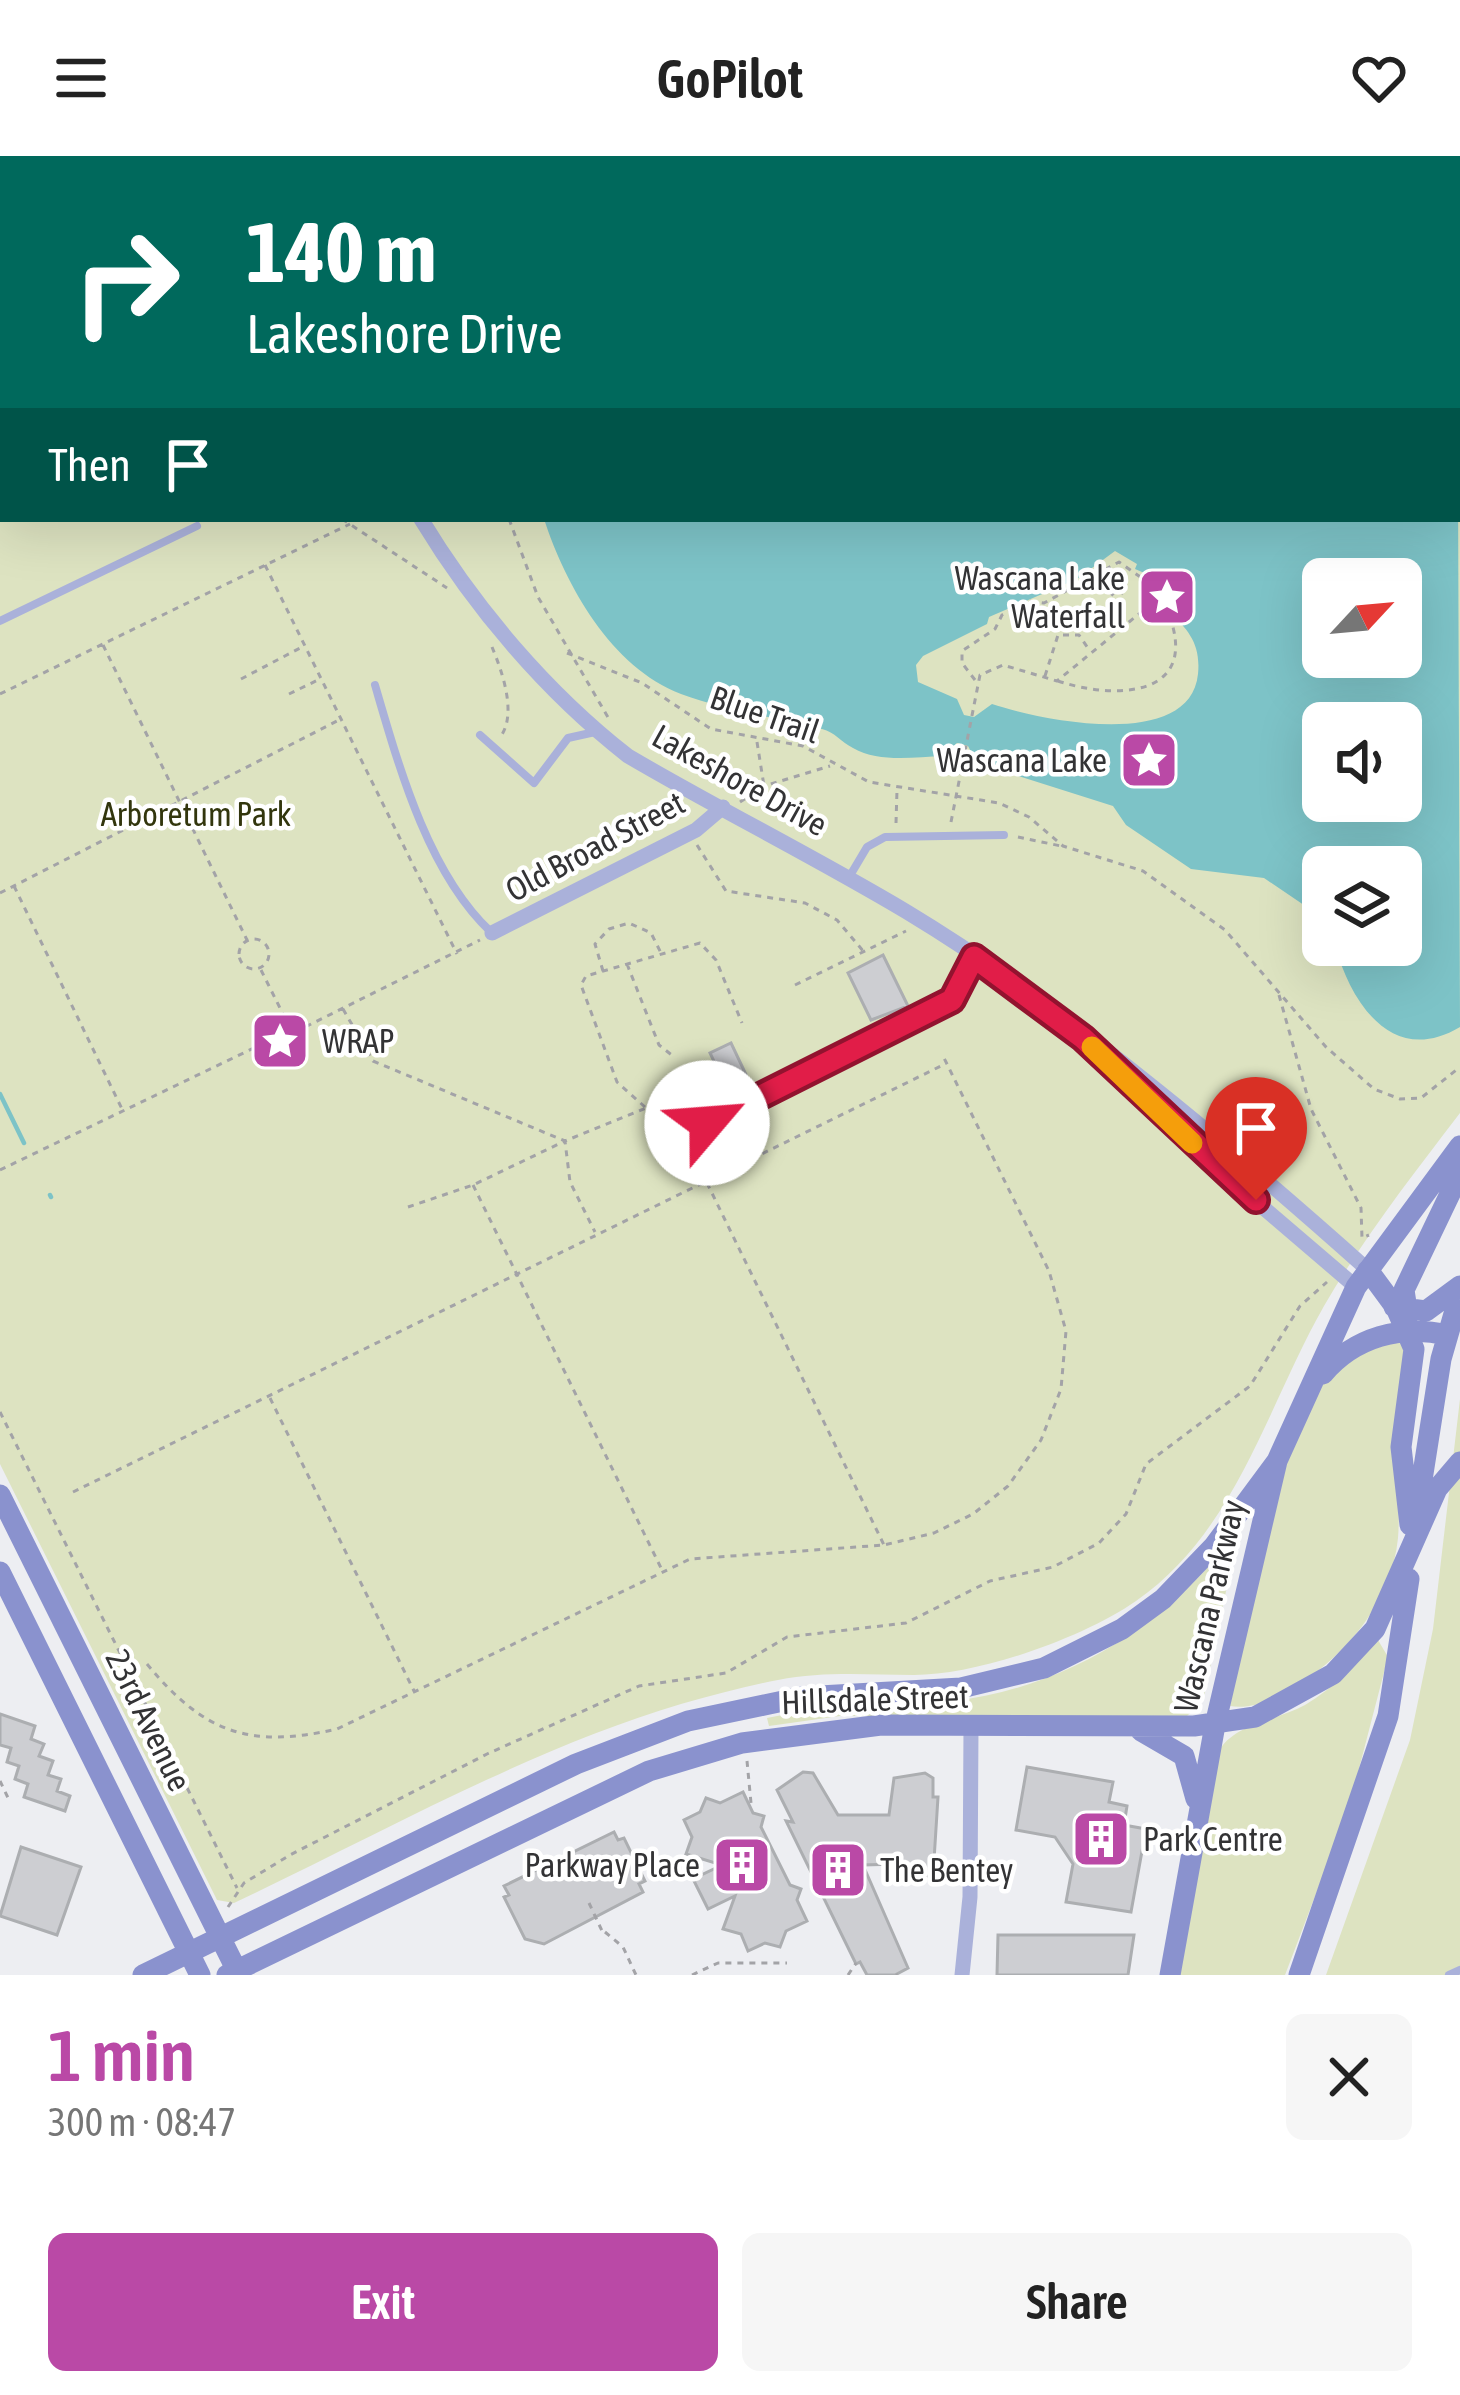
<!DOCTYPE html>
<meta charset="utf-8">
<style>
body{margin:0;font-family:"Asap Condensed",sans-serif;background:#f6f6f6;color:#222;height:100vh;display:flex;flex-direction:column;font-size:45px;white-space:nowrap}
*{box-sizing:border-box;margin:0}
p{font-size:39px;color:#767676}
.icon{flex:none;width:66px;height:66px;fill:none;stroke:currentColor;stroke-width:2;stroke-linecap:round;stroke-linejoin:round}
.map{position:relative;height:1819px;overflow:hidden}
.panel{display:flex;flex-direction:column;background:#fff;flex:1}
.panel>*{flex:none}
.banner{position:absolute;left:0px;top:0px;width:1461px;height:366px;box-shadow:0 12px 48px #0002;background:#00695c;color:#fff;overflow:hidden}
.needle{width:78px;rotate:64deg}
.buttons{position:absolute;left:1302px;top:402px;display:grid;gap:24px}
.buttons a{display:grid;place-items:center;width:120px;height:120px;border-radius:18px;background:#fff;box-shadow:0 12px 48px #0002;font-size:60px}
.pin{position:absolute;display:grid;place-items:center;width:102px;height:102px;color:#fff;margin:-123px -51px;border-radius:50% 50% 50% 0;rotate:-45deg;box-shadow:0 0 12px #0007}
.pin .icon{rotate:45deg}
.me{position:absolute;width:132px;margin:-66px;rotate:63deg;stroke-linejoin:round;filter:drop-shadow(0 0 9px #0008)}
.turn{display:flex;align-items:center;gap:42px;height:252px;padding:0 48px;font-size:54px}
.turn .icon{width:156px;height:156px;stroke-width:2.5}
.turn b{display:block;font-size:84px;line-height:102px}
.then{display:flex;align-items:center;height:114px;padding:0 48px;background:#0003;gap:24px;font-size:45px}
.round{display:grid;place-items:center;flex:none;width:126px;height:126px;border-radius:18px;background:#f6f6f6}
.summary{display:flex;align-items:center;justify-content:space-between;height:204px;padding:0 48px}
h1{font-size:72px;font-weight:600;line-height:90px;color:#ba49a6}
.button{display:flex;gap:24px;margin-top:auto;padding:24px 48px}
.button a{flex:1;height:138px;border-radius:18px;background:#ba49a6;color:#fff;font-size:48px;font-weight:600;line-height:138px;text-align:center}
.button a+a{background:#f6f6f6;color:#222}
header{display:flex;justify-content:space-between;align-items:center;height:156px;padding:0 48px;background:#fff;font-size:54px;font-weight:600}
.map>svg:first-child{display:block}
.green{fill:#dde3c1;fill-rule:evenodd}
.water{fill:#7dc3c7;fill-rule:evenodd}
.lines{fill:none;stroke-linecap:round;stroke-linejoin:round}
.stream{stroke:#7dc3c7;stroke-width:4.5}
.building{fill:#cdced2;stroke:#acaeb1;stroke-width:3}
.path{stroke:#a3a3a7;stroke-width:3;stroke-dasharray:6 6;stroke-linecap:butt}
.lane{stroke:#aab1da;stroke-width:8}
.street{stroke:#aab1da;stroke-width:15}
.secondary{stroke:#8a92ce;stroke-width:21}
.route-casing{stroke:#92132f;stroke-width:30}
.route{stroke:#e11d48;stroke-width:21}
.slow{stroke:#f59e0b;stroke-width:21}
.labels{text-anchor:middle;dominant-baseline:central;stroke-width:9;stroke-linejoin:round;paint-order:stroke}
.poi-label{font-size:33px;fill:#333335;stroke:#fff;text-anchor:end}
.street-label{font-size:33px;fill:#333335;stroke:#fff}
.park-label{font-size:33px;fill:#32360d;stroke:#fff}
</style>
<header><svg class="icon" aria-label="menu" viewBox="0 0 24 24"><path d="M4 6h16M4 12h16M4 18h16"/></svg>GoPilot<svg class="icon" aria-label="heart" viewBox="0 0 24 24"><path d="M12 20l-8-8c-3-5 5-10 8-4 3-6 11-1 8 4z"/></svg></header>
<div class="map">
<svg width="1460" height="1819" viewBox="0 0 1460 1819">
<rect width="100%" height="100%" fill="#edeef2"/>
<path class="green" d="M0,0H1460V957C1412,1020 1364,1081 1324,1150C1267,1250 1236,1376 1136,1445C1083,1482 978,1519 914,1519C868,1519 824,1515 778,1524C746,1530 713,1539 681,1548C529,1593 378,1679 234,1747L217,1744L0,1308ZM3,3H1458V363H3ZM1323,423H1401V501H1323ZM1323,567H1401V645H1323ZM1323,711H1401V789H1323Z
M1400,1183C1412,1208 1398,1244 1396,1272C1394,1309 1401,1347 1398,1382C1392,1444 1348,1497 1298,1529C1278,1541 1254,1554 1230,1550C1248,1466 1280,1254 1347,1201C1360,1191 1384,1188 1400,1183Z
M1460,1243V1819H1326L1410,1584L1433,1473Z
M1222,1395L1233,1402L1203,1545L1187,1560H840L769,1570L767,1562C829,1549 890,1552 952,1545C1058,1533 1154,1477 1222,1395Z
M1378,1484L1388,1501L1349,1651L1285,1819H1180L1220,1593C1237,1567 1278,1564 1305,1549C1334,1532 1356,1508 1378,1484Z"/>
<path class="water" d="M975,0H1460V264L1458,3Z
M1458,327L1460,871C1393,911 1351,848 1335,789H1401V711H1323V762L1264,722L1191,713L1126,669L1113,650L977,607L968,590L957,587L943,600C914,601 879,607 853,592C841,586 835,576 822,573C776,561 726,555 681,538C611,511 566,430 544,363H1458ZM1115,395L1137,408L1135,413L1156,422L1160,430L1152,433L1164,457L1170,455C1188,475 1201,487 1198,518C1190,596 1040,564 992,548L974,561L964,559L957,543L918,526L916,509L923,500L987,468L989,461L1077,423ZM1401,423V501H1323V423ZM1323,567H1401V645H1323Z"/>
<g class="lines">
<path class="stream" d="M0,938L24,987
M50,1039L51,1041"/>
</g>
<path class="building" d="M883,799L908,850L871,864L848,817Z
M731,887L750,927L729,937L710,897Z
M0,1558L35,1570L31,1583L44,1588L39,1600L53,1605L48,1619L61,1623L57,1635L70,1640L65,1655L24,1641L28,1628L15,1623L19,1610L7,1606L11,1592L0,1589Z
M1027,1611L1113,1626L1109,1646L1127,1650L1124,1669L1146,1673L1131,1756L1066,1746L1073,1708L1055,1681L1016,1674Z
M803,1616L813,1617L838,1659H889L894,1622L925,1617L933,1622V1641H938L933,1720H898V1708L863,1709L908,1812L895,1819H867L860,1806L856,1808L786,1665L793,1666L777,1634Z
M743,1636L753,1657L764,1660L761,1671L790,1729L801,1733L797,1744L807,1765L786,1775L780,1791L765,1787L748,1795L741,1778L723,1773L735,1740L708,1753L693,1723L722,1709L686,1698L692,1681L684,1664L700,1656L706,1642L720,1647Z
M614,1676L618,1684L624,1682L645,1725L639,1728L643,1736L544,1788L525,1783L504,1741L509,1739L504,1730Z
M21,1691L81,1711L57,1779L0,1760Z
M998,1779H1134L1128,1819H997Z"/>
<g class="lines">
<path class="path" d="M194,0L199,3
M426,0V3
M69,3L76,0
M279,3L283,0
M519,3L520,0
M587,3L590,0
M0,34L3,40
M342,363L447,432
M509,363L538,441L609,563
M265,409L457,798
M1103,417L1117,433L1111,440L1117,446L1122,438
M103,489L247,784
M492,491C502,515 517,557 501,580
M567,497L642,527L711,573L803,590L869,626L999,647L1029,661L1063,690L1143,715L1225,774L1326,891L1374,933L1400,943L1421,942L1460,911
M1045,520L1058,479H1079L1090,495
M241,523L304,490
M975,524L962,507V495L995,473L1002,459L1029,445L1044,447L1119,406L1156,432
M1058,525C1115,544 1202,542 1168,456
M0,538L350,368
M289,538L320,523
M757,586L764,630
M740,646L764,630L830,610
M951,666L980,519L1003,509L1057,525L1156,444
M896,667L897,634
M1018,681L1061,690
M697,689L726,735L805,747L837,764L864,796
M14,730L122,953
M0,737L339,564
M239 798a15 15 0 1 1 30 0a15 15 0 1 1-30 0Z
M627,808L659,889L673,900
M261,814L286,864
M603,815L595,788L609,773L629,767L651,777L661,797
M795,829L906,775
M1279,839L1311,953L1361,1052L1362,1082L1369,1079
M343,853L373,905L565,985L646,952L695,964
M254 882a21 21 0 1 1 42 0a21 21 0 1 1-42 0Z
M295,876L480,784
M645,951L617,926L581,829L586,820L700,787L716,804L742,867
M0,1014L256,891
M707,1027L884,1389
M473,1029L662,1414
M408,1051L473,1029L565,985L570,1026L595,1076
M270,1242L414,1535
M0,1256L237,1732
M73,1336L945,908
M147,1508C204,1577 249,1593 337,1573L690,1403L884,1389L934,1377L973,1358L1008,1330L1041,1284L1061,1233L1066,1175L1049,1115L944,902
M747,1605L751,1647
M0,1625L10,1646
M589,1747L603,1777
M228,1751L244,1727L290,1699L487,1598L639,1530L726,1517L787,1481L906,1467L990,1425L1053,1411L1099,1387L1126,1358L1146,1308L1250,1230L1300,1150L1327,1126
M605,1776L623,1791L636,1819
M896,1818L897,1819
M692,1819L718,1807H787
M848,1819L856,1807"/>
<path class="lane" d="M0,465L197,370
M375,529C399,611 428,717 491,776
M480,579L534,627L568,582L595,576
M848,723L867,691L885,681L1004,679
M707,967L952,844L975,801
M1449,1819L1460,1814"/>
<path class="street" d="M329,3V0
M421,363C475,452 546,536 628,600C720,654 815,701 907,756C1066,852 1229,990 1368,1114
M492,777L696,674L723,651
M1132,930L1216,1011L1356,1131
M962,1819L970,1741L971,1572"/>
<path class="secondary" d="M1368,1114L1396,1152L1414,1193L1401,1291L1410,1369
M1394,1151L1426,1155L1460,1130
M1408,1160L1404,1134L1460,1017
M1323,1218C1354,1181 1402,1168 1447,1179
M0,1339L239,1819
M1416,1362L1441,1203L1460,1137
M0,1416L200,1819
M1141,1575L1184,1600L1196,1643
M143,1819L576,1608L688,1565L802,1541L961,1532L1044,1512L1122,1473L1163,1443L1214,1390L1277,1305
M227,1819L649,1615L742,1587L881,1569L1194,1570L1255,1561L1333,1518L1375,1473L1437,1333L1460,1306
M1170,1819L1215,1569L1277,1305L1356,1131L1460,990
M1299,1819L1388,1560L1409,1423"/>
</g>
<g class="lines">
<g class="route-casing">
<path id="route" d="M707,967L952,844L974,801L1083,882L1256,1044"/>
</g>
<use href="#route" class="route"/>
<path class="slow" d="M1092,891L1192,987"/>
</g>
<defs>
<g id="sight-square" transform="scale(3)"><rect x="-9" y="-9" width="18" height="18" rx="4" fill="#ba49a6" stroke="#fff"/><path d="M0-6L1.8-2.2L6-1.7L2.9 1.2L3.7 5.4L0 3.3L-3.7 5.4L-2.9 1.2L-6-1.7L-1.8-2.2Z" fill="#fff"/></g>
<g id="building-square" transform="scale(3)"><rect x="-9" y="-9" width="18" height="18" rx="4" fill="#ba49a6" stroke="#fff"/><path d="M-4-6H4V6H1V3H-1V6H-4ZM-2.5-4.3h1.7v1.8h-1.7ZM.8-4.3h1.7v1.8H.8ZM-2.5-1h1.7V.8h-1.7ZM.8-1h1.7V.8H.8Z" fill="#fff"/></g>
</defs>
<g fill-rule="evenodd">
<use href="#sight-square" x="1167" y="441"/>
<use href="#sight-square" x="1149" y="604"/>
<use href="#sight-square" x="280" y="885"/>
<use href="#building-square" x="1101" y="1683"/>
<use href="#building-square" x="742" y="1709"/>
<use href="#building-square" x="838" y="1714"/>
</g>
<g class="labels">
<g class="poi-label">
<text x="1125" y="422">Wascana Lake<tspan x="1125" dy="38">Waterfall</tspan></text>
<text x="1107" y="604">Wascana Lake</text>
<text x="322" y="885" text-anchor="start">WRAP</text>
<text x="1143" y="1683" text-anchor="start">Park Centre</text>
<text x="700" y="1709">Parkway Place</text>
<text x="880" y="1714" text-anchor="start">The Bentey</text>
</g>
<g class="street-label">
<text transform="translate(765 558) rotate(19)">Blue Trail</text>
<text transform="translate(740 624) rotate(29)">Lakeshore Drive</text>
<text transform="translate(595 690) rotate(-28)">Old Broad Street</text>
<text transform="translate(1209 1450) rotate(-77)">Wascana Parkway</text>
<text transform="translate(875 1543) rotate(-2)">Hillsdale Street</text>
<text transform="translate(149 1564) rotate(64)">23rd Avenue</text>
</g>
<g class="park-label">
<text x="196" y="658">Arboretum Park</text>
</g>
</g>
</svg>
<div class="buttons">
<a><svg class="needle" viewBox="-14 -14 28 28"><path d="M0-13l5 13h-10z" fill="#e53935"/><path d="M0 13l5-13h-10z" fill="#767676"/></svg></a>
<a><svg class="icon" aria-label="sound" viewBox="0 0 24 24"><path d="M4 9h4l5-4v14l-5-4H4zM17 9q2 3 0 6"/></svg></a>
<a><svg class="icon" aria-label="layers" viewBox="0 0 24 24"><path d="M12 4l9 5-9 5-9-5zM3 14l9 5 9-5"/></svg></a>
</div>
<div class="pin" style="left:1256px;top:1044px;background:#d93025"><svg class="icon" aria-label="arrive" viewBox="0 0 24 24"><path d="M6 21V4h12l-3 4 3 4H6"/></svg></div>
<svg class="me" style="left:707px;top:967px" viewBox="-20 -20 40 40"><circle r="19" fill="#fff"/><path d="M0-13L10 11 0 6-10 11z" fill="#e11d48"/></svg>
<div class="banner">
<div class="turn"><svg class="icon" aria-label="right" viewBox="0 0 24 24"><path d="M7 20v-9h11M14 6l5 5-5 5"/></svg><div><b>140 m</b>Lakeshore Drive</div></div>
<div class="then">Then<svg class="icon" aria-label="arrive" viewBox="0 0 24 24"><path d="M6 21V4h12l-3 4 3 4H6"/></svg></div>
</div>
</div>
<section class="panel">
<div class="summary"><div><h1>1 min</h1><p>300 m · 08:47</p></div><a class="round"><svg class="icon" aria-label="close" viewBox="0 0 24 24"><path d="M6 6l12 12M18 6L6 18"/></svg></a></div>
<div class="button"><a>Exit</a><a>Share</a></div>
</section>
